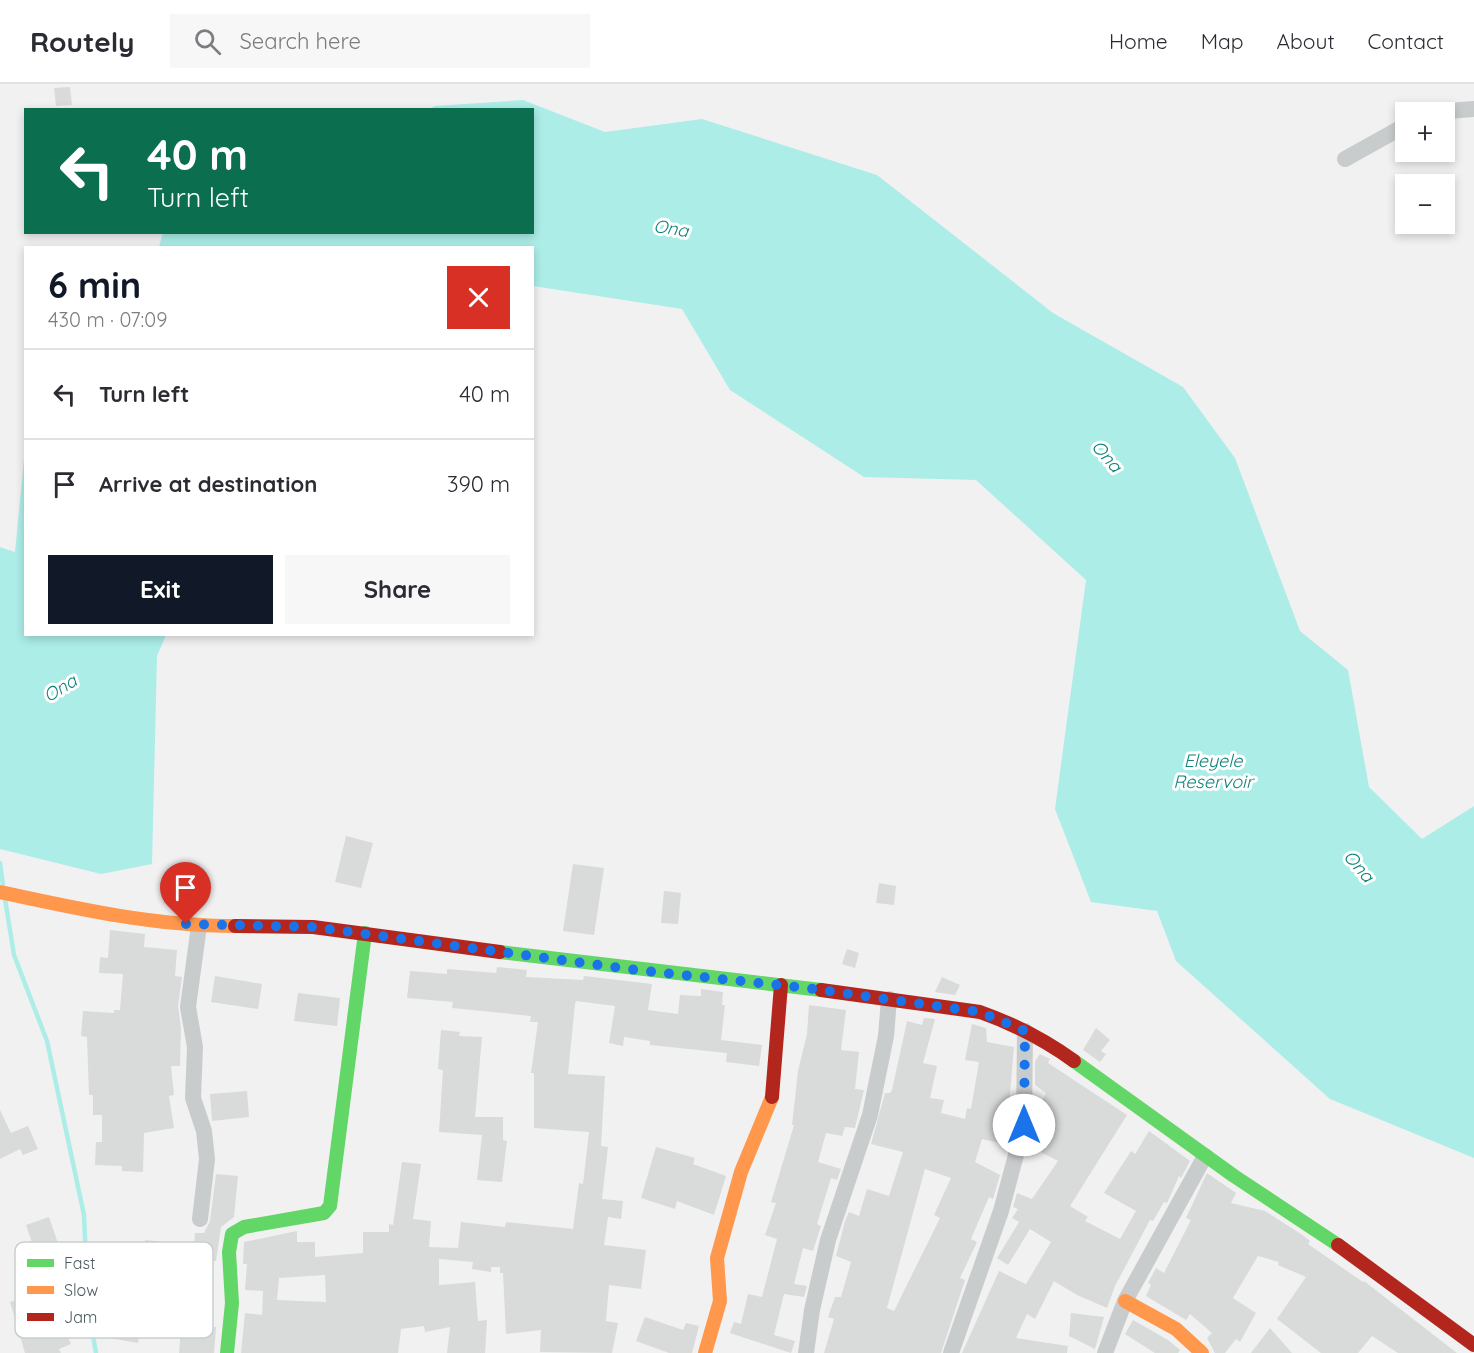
<!DOCTYPE html>
<meta charset="utf-8">
<style>
body{margin:0;font-family:Quicksand,sans-serif;background:#f7f7f7;color:#2b2b33;height:100vh;display:flex;flex-direction:column;font-size:22px;white-space:nowrap}
*{box-sizing:border-box;margin:0}
p{font-size:20px;color:#7c7c81}
.icon{flex:none;width:33px;height:33px;fill:none;stroke:currentColor;stroke-width:2;stroke-linecap:round;stroke-linejoin:round}
.map{position:relative;flex:1;overflow:hidden}
.sheet{position:absolute;left:24px;top:162px;width:510px;height:390px;display:flex;flex-direction:column;background:#fff;border-radius:0px;box-shadow:0 3px 9px #0003}
.sheet>*{flex:none}
.hud{position:absolute;left:24px;top:24px;width:510px;height:126px;border-radius:0px;box-shadow:0 3px 9px #0003;background:#0b6e4f;color:#fff;overflow:hidden}
.buttons{position:absolute;left:1395px;top:18px;display:grid;gap:12px}
.buttons a{display:grid;place-items:center;width:60px;height:60px;border-radius:0px;background:#fff;box-shadow:0 3px 9px #0003;font-size:30px}
.pin{position:absolute;display:grid;place-items:center;width:51px;height:51px;color:#fff;margin:-62px -26px;border-radius:50% 50% 50% 0;rotate:-45deg;box-shadow:0 0 6px #0007}
.pin .icon{rotate:45deg}
.me{position:absolute;width:66px;margin:-33px;rotate:0deg;stroke-linejoin:round;filter:drop-shadow(0 0 4px #0008)}
.turn{display:flex;align-items:center;gap:21px;height:126px;padding:0 24px;font-size:27px}
.turn .icon{width:78px;height:78px;stroke-width:2.5}
.turn b{display:block;font-size:42px;line-height:51px}
.round{display:grid;place-items:center;flex:none;width:63px;height:63px;border-radius:0px;background:#f7f7f7}
.overview{display:flex;align-items:center;justify-content:space-between;height:102px;padding:0 24px}
h1{font-size:36px;font-weight:700;line-height:45px;color:#111827}
.button{display:flex;gap:12px;margin-top:auto;padding:12px 24px}
.button a{flex:1;height:69px;border-radius:0px;background:#111827;color:#fff;font-size:24px;font-weight:700;line-height:69px;text-align:center}
.button a+a{background:#f7f7f7;color:#2b2b33}
ul{padding:0;list-style:none}
li{display:flex;align-items:center;gap:18px;height:90px;padding:0 24px;border-top:2px solid #e1e1e2}
li div{flex:1}
li b{display:block;font-size:22px}
li em{font-style:normal}
header{display:flex;align-items:center;gap:36px;box-sizing:border-box;height:84px;padding:0 30px;background:#fff;border-bottom:2px solid #e1e1e2}
header strong{font-size:28px}
nav{display:flex;gap:33px;margin-inline-start:auto;font-size:21px}
.search{width:420px;height:54px;background:#f7f7f7;display:flex;align-items:center;gap:15px;box-sizing:border-box;padding:0 21px;border-radius:0px;color:#7c7c81;font-size:22px}
.map>svg:first-child{display:block}
.water{fill:#acede7}
.lines{fill:none;stroke-linecap:round;stroke-linejoin:round}
.stream{stroke:#acede7;stroke-width:4.5}
.building{fill:#d9dada;fill-rule:evenodd}
.street{stroke:#c9cccd;stroke-width:16}
.fast{stroke:#63d668;stroke-width:14}
.slow{stroke:#ff974d;stroke-width:14}
.jam{stroke:#b3261e;stroke-width:14}
.route{stroke:#1a73e8;stroke-width:10;stroke-dasharray:0 18}
.labels{text-anchor:middle;dominant-baseline:central;stroke-width:6;stroke-linejoin:round;paint-order:stroke}
.water-label{font-size:18px;font-style:italic;fill:#10847a;stroke:#fff}
.key{fill:#fff;stroke:#c8cecf;stroke-width:1.5}
.key-label{font-size:16px;fill:#485a5e}
</style>
<header>
<strong>Routely</strong>
<div class="search"><svg class="icon" aria-label="search" viewBox="0 0 24 24"><circle cx="10" cy="10" r="6"/><path d="M15 15l6 6"/></svg>Search here</div>
<nav><a>Home</a><a>Map</a><a>About</a><a>Contact</a></nav>
</header>
<div class="map">
<svg width="1474" height="1269" viewBox="0 0 1474 1269">
<rect width="100%" height="100%" fill="#f2f1f1"/>
<path class="water" d="M523,16L605,48L702,35L877,91L1053,229L1183,303L1235,374L1300,547L1348,586L1369,703L1422,755L1474,722V1074L1330,1015L1176,877L1157,827L1091,818L1055,725L1086,496L976,396L864,393L730,306L682,225L533,202L532,164L159,163L163,148H532V26L429,25L435,22Z
M25,365L26,550L166,551L157,572L152,780L101,790L0,765V463L15,468Z"/>
<g class="lines">
<path class="stream" d="M0,779L3,801
M5,815L14,871L47,957L84,1131L88,1221L96,1269"/>
</g>
<path class="building" d="M70,3L72,21L56,22L54,4Z
M346,752L373,759L361,804L335,798Z
M573,780L604,784L594,851L563,847Z
M879,799L896,802L894,821L876,819Z
M664,807L681,809L678,840L661,839Z
M110,846L145,850L144,863L177,866L175,892L182,893L178,922L181,944L180,982H171L174,1011L169,1012L174,1044L144,1049L143,1088L122,1087V1082L95,1081L96,1058H102V1031H93V1011H89L87,953L81,952L83,927L114,929V926H120L123,890L99,889L100,873L108,874Z
M847,865L859,869L855,884L842,880Z
M497,883L527,886L526,893L583,896L584,892L652,900L648,926L678,930L680,911L701,912V905L723,908L722,921H725L721,956L762,961L759,982L726,978L727,969L650,961V957L624,953L623,962L609,959L615,922L576,917L575,920L568,990L605,992L601,1062L608,1063L602,1115L623,1117L621,1135L608,1133L604,1161L646,1166L641,1205L609,1201L606,1237L618,1239L612,1269L540,1268L541,1246L506,1250L503,1189H500V1183H491V1188L472,1185L473,1178L439,1175V1201L475,1198L478,1237L487,1236L485,1269H447L450,1243L425,1248L424,1242L401,1245L398,1269H241L245,1229L262,1231L263,1207L245,1206L247,1180H243L244,1158L297,1147V1158H315V1173L363,1169V1148H389V1140L393,1141L402,1078L421,1080L413,1135L431,1137L429,1163L458,1164L461,1138L505,1143L506,1138L573,1145L579,1099L583,1100L589,1048L534,1044V989H531L538,938H530L531,932L452,924L453,918L407,914L410,887L447,890V885L496,889ZM325,1191L326,1218L277,1216L279,1194Z
M215,892L262,900L258,925L211,918Z
M942,893L960,901L955,911L935,908Z
M298,909L340,914L337,942L294,937Z
M809,921L846,926L841,966L859,968L855,1005L864,1006L855,1044L845,1043L842,1052L826,1049L818,1078L841,1085L837,1096L831,1094L817,1140L821,1142L813,1167L803,1164L794,1200L807,1202L804,1213L784,1210L774,1251L795,1257L791,1269L730,1249L734,1238L741,1240L748,1210L762,1213L777,1155L765,1151L776,1119L771,1118L794,1041H792L798,987L807,950Z
M924,934L935,935L923,979L937,982L930,1014L944,1016L941,1029L965,1035L967,1024L971,1025L979,978L965,976L972,940L986,944L987,958L1014,963L1008,1034L1014,1036V1040L1008,1061L982,1055L975,1078L1000,1091L993,1115L989,1113L971,1155L977,1158L960,1194L965,1196L941,1269H824L834,1235L828,1233L835,1213H841L851,1178L836,1172L845,1137L849,1128L859,1132L867,1105L889,1112L903,1068L871,1060L885,1009H890L892,1006L907,937L922,941ZM925,1085L951,1094L934,1131L940,1134L894,1227L887,1224Z
M1096,944L1110,956L1101,967L1106,970L1100,978L1083,966Z
M441,946L460,948L459,952L482,953L475,1033H503V1056L507,1057L502,1098L477,1096L482,1051L439,1048L443,986L438,985Z
M1040,970L1050,975L1048,979L1127,1031L1070,1122L1088,1133L1085,1137L1120,1155L1136,1127L1104,1109L1131,1067L1135,1070L1149,1047L1190,1077L1181,1094L1179,1092L1167,1119L1164,1118L1153,1137L1150,1136L1115,1202L1107,1224L1077,1211L1054,1197L1035,1235L1027,1230L1016,1254L1068,1262L1067,1269H962L999,1187L1026,1200L1051,1158L1030,1145L1008,1181L997,1174L1019,1138L1012,1134L1018,1125L1013,1123L1017,1109L1032,1115L1058,1077L1029,1062L1035,1031L1046,1009L1035,1001V977Z
M247,1007L249,1033L212,1037L210,1010Z
M0,1026L11,1049L28,1042L38,1065L23,1071L20,1065L0,1075Z
M656,1063L695,1074L693,1080L726,1092L714,1131L677,1117L675,1125L641,1114Z
M1207,1089L1236,1109L1231,1119L1265,1127L1301,1150L1310,1157L1308,1160L1363,1198L1364,1197L1457,1269H1398L1372,1252L1358,1269H1321L1277,1235L1306,1193L1278,1181L1279,1178L1258,1172L1233,1214L1256,1229L1240,1258L1236,1255L1225,1269H1215L1207,1254L1212,1249L1190,1230L1186,1236L1146,1212L1151,1201L1148,1199L1156,1184L1164,1189L1191,1136L1186,1134Z
M216,1090L238,1092L234,1133L221,1143L216,1177L184,1174L183,1187L174,1186L175,1218L88,1221L90,1195L128,1199L132,1158L145,1159V1156L194,1161L195,1149H204L210,1137Z
M49,1133L66,1183L43,1191L26,1141Z
M47,1206L58,1241L61,1239L71,1260L59,1265L61,1269H25L10,1218Z
M194,1213L212,1215L210,1243H216L214,1269H179L181,1245L189,1246V1241H192Z
M1071,1229L1104,1233L1095,1265L1069,1252Z
M645,1233L683,1246L686,1239L699,1242L692,1269H669L636,1257Z
M1133,1236L1168,1256L1180,1266L1178,1269H1155L1125,1250Z
M112,1238L141,1243L138,1259L109,1254Z
M1270,1244L1292,1269H1251Z"/>
<g class="lines">
<path class="street" d="M1434,28L1474,25
M1345,75L1406,41
M199,842L188,923L195,963L193,1014L204,1047L207,1075L200,1135
M806,1269L812,1226L828,1156L870,1031L886,952L889,915
M951,1269L1001,1127L1024,1041L1025,947
M1105,1269L1125,1217L1205,1072"/>
<path class="fast" d="M500,868L821,906
M1074,977L1234,1092L1338,1161
M227,1269L232,1219L229,1168L232,1150L244,1143L324,1129L330,1122L365,849"/>
<path class="slow" d="M0,808C78,825 155,842 235,842
M1125,1217L1176,1245L1202,1269
M705,1269L720,1217L717,1174L741,1088L772,1013"/>
<path class="jam" d="M235,842L313,843L500,868
M821,906L980,928C1014,940 1045,956 1074,977
M772,1013L781,901
M1338,1161L1474,1261"/>
</g>
<g class="lines">
<path class="route" d="M186,840L313,843L636,886L806,904L980,928L1025,947L1024,1041"/>
</g>
<g class="labels">
<g class="water-label">
<text transform="translate(671 144) rotate(9)">Ona</text>
<text transform="translate(1107 372) rotate(49)">Ona</text>
<text transform="translate(60 604) rotate(-32)">Ona</text>
<text x="1213" y="676">Eleyele<tspan x="1213" dy="21">Reservoir</tspan></text>
<text transform="translate(1359 782) rotate(49)">Ona</text>
</g>
</g>
<rect x="15" y="1158" width="198" height="96" rx="9" class="key"/>
<rect x="27" y="1175" width="27" height="8" fill="#63d668"/>
<rect x="27" y="1202" width="27" height="8" fill="#ff974d"/>
<rect x="27" y="1229" width="27" height="8" fill="#b3261e"/>
<g class="key-label">
<text x="64" y="1185">Fast</text>
<text x="64" y="1212">Slow</text>
<text x="64" y="1239">Jam</text>
</g>
</svg>
<div class="buttons">
<a>+</a>
<a>−</a>
</div>
<div class="pin" style="left:186px;top:840px;background:#d93025"><svg class="icon" aria-label="arrive" viewBox="0 0 24 24"><path d="M6 21V4h12l-3 4 3 4H6"/></svg></div>
<svg class="me" style="left:1024px;top:1041px" viewBox="-20 -20 40 40"><circle r="19" fill="#fff"/><path d="M0-13L10 11 0 6-10 11z" fill="#1a73e8"/></svg>
<div class="hud">
<div class="turn"><svg class="icon" aria-label="left" viewBox="0 0 24 24"><path d="M17 20v-9H6M10 6l-5 5 5 5"/></svg><div><b>40 m</b>Turn left</div></div>
</div>
<section class="sheet">
<div class="overview"><div><h1>6 min</h1><p>430 m · 07:09</p></div><a class="round" style="background:#d93025;color:#fff"><svg class="icon" aria-label="close" viewBox="0 0 24 24"><path d="M6 6l12 12M18 6L6 18"/></svg></a></div>
<ul>
<li><svg class="icon" aria-label="left" viewBox="0 0 24 24"><path d="M17 20v-9H6M10 6l-5 5 5 5"/></svg><div><b>Turn left</b></div><em>40 m</em></li>
<li><svg class="icon" aria-label="arrive" viewBox="0 0 24 24"><path d="M6 21V4h12l-3 4 3 4H6"/></svg><div><b>Arrive at destination</b></div><em>390 m</em></li>
</ul>
<div class="button"><a>Exit</a><a>Share</a></div>
</section>
</div>
